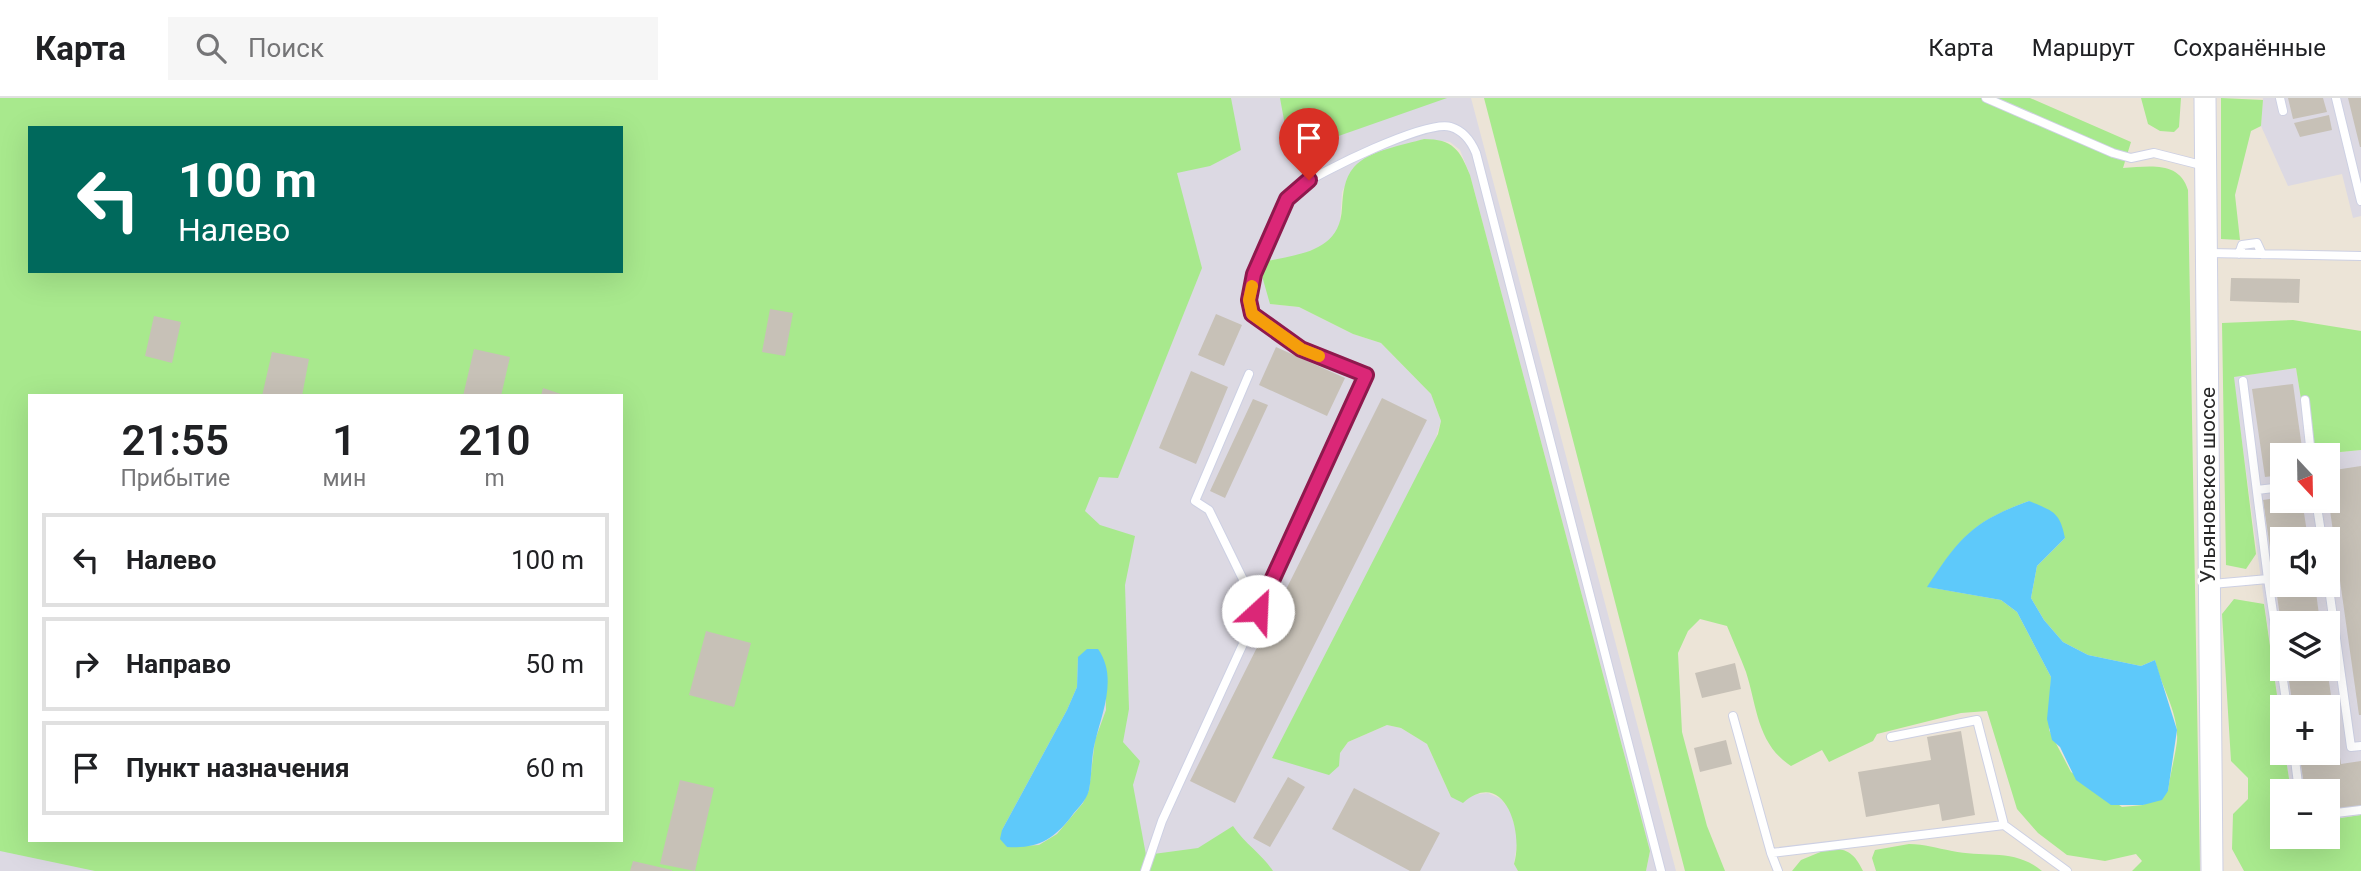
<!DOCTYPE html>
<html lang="ru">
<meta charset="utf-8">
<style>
body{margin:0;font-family:Roboto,sans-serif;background:#f6f6f6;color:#202124;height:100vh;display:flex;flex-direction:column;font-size:26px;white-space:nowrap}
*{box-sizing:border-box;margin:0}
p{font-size:23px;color:#757577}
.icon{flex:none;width:38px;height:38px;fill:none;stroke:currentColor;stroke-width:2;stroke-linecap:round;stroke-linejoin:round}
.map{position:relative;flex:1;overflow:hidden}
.sheet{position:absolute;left:28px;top:296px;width:595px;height:448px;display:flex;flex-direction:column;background:#fff;border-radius:0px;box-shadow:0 7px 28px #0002}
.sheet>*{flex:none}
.banner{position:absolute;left:28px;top:28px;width:595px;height:147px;border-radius:0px;box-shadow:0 7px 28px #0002;background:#00695c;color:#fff;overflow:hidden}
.needle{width:46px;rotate:158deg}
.buttons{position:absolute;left:2270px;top:345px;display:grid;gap:14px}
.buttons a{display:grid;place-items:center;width:70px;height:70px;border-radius:0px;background:#fff;box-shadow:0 7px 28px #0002;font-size:35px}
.pin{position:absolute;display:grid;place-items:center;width:60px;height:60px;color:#fff;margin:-72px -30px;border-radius:50% 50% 50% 0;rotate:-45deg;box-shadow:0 0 7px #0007}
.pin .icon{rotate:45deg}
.me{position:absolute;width:77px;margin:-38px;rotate:25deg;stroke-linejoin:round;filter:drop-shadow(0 0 5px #0008)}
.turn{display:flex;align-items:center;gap:24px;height:147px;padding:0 35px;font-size:32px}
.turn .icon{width:91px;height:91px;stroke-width:2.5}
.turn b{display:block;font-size:49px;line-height:60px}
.eta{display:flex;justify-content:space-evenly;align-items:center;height:119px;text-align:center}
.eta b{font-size:42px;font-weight:600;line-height:49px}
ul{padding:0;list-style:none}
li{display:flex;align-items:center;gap:21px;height:94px;margin:0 14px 10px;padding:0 21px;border:4px solid #e0e0e0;border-radius:0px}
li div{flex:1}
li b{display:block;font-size:26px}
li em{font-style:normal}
header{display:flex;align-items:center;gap:42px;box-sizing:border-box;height:98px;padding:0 35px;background:#fff;border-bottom:2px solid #e0e0e0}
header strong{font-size:33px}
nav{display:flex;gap:38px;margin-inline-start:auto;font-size:24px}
.search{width:490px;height:63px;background:#f6f6f6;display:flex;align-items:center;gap:18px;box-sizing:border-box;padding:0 24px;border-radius:0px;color:#757577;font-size:26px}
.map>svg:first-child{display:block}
.industrial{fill:#dcd9e3;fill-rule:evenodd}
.green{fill:#a8e98d;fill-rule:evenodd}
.water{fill:#5ec9fa}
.building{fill:#c7c1b7}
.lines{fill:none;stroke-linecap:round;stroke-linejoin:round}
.service-casing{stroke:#cdd0e3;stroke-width:10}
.secondary-casing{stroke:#cdd0e3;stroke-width:23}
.service{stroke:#fff;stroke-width:8}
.secondary{stroke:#fff;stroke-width:21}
.route-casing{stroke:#8e194d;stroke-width:18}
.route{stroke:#db2777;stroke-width:12}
.slow{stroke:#f59e0b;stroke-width:12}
.labels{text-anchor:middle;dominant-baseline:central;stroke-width:5;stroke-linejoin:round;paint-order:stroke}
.street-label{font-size:21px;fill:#282828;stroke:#fff}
</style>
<header>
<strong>Карта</strong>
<div class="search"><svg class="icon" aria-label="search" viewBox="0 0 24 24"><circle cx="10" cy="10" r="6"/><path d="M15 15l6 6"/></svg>Поиск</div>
<nav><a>Карта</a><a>Маршрут</a><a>Сохранённые</a></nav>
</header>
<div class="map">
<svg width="2361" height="773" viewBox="0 0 2361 773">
<rect width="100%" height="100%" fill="#ece4d7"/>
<path class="industrial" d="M0,0H1471L1676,773H1646L1650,753L1470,77L1460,52L1450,44L1424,41L1392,51L1355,68L1342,94L1340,124L1335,138L1324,147L1296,159L1267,163L1270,206L1299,209L1353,236L1381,245L1431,296L1441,323L1340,655L1348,644L1387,627L1401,630L1427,646L1451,699L1488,695L1501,701L1510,712L1518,739L1514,766L1518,773H0ZM30,30H621V173H30ZM30,298H621V742H30Z
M2263,0H2361V118L2353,120L2342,76L2288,88L2261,28Z
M2296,270L2310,357L2361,352V717L2328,722V693H2291L2285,655L2328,654V609H2282V632L2233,279ZM2282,357H2328V402H2282ZM2282,441H2328V486H2282ZM2282,525H2328V570H2282Z"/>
<path class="green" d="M0,0H1231L1241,52L1210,68L1177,75L1202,170L1118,380L1099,379L1085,413L1100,427L1135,438L1125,487L1129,611L1123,644L1140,663L1133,687L1146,757L1198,750L1233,728C1246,747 1261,755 1273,773H95L0,753ZM30,30H621V173H30ZM30,298H621V742H30ZM1078,559L1105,569L1106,612L1095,642L1089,692L1083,705L1057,736L1039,747L1007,749L1002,732L1067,612L1077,589Z
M1280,0H1447L1290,55Z
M1484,0H2030L2131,44L2123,70C2148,69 2179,62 2188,92L2200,773H2132L2142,763L2136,756L2105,763L2067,757L2038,735L2017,711L1987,613L1961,615L1877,636L1873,643L1829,664L1822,652L1791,668C1757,646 1757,608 1746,574C1740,558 1733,543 1727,528L1700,521L1688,533L1678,555L1682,634L1707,728L1725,773H1685ZM2029,403L2065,440L2037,468L2031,500L2044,522L2063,544L2088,557L2141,568L2155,562C2161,589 2179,615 2177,643C2175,660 2170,676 2168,693L2143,707L2122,709L2071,674L2049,632L2051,579L2017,514L2001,502L1928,489C1959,440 1974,423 2029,403Z
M2141,0H2181L2179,29L2174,34L2160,33L2148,26Z
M2221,0L2263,2L2261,28L2251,33L2235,97L2240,142L2221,141Z
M1424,41C1453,41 1460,52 1470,77L1650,753L1646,773H1518L1514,766C1524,733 1504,669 1463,705L1451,699L1427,646L1401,630L1387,627L1348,644L1340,655L1339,668L1329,677L1272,660L1438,336L1441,323L1431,296L1381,245L1353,236L1299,209L1270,206L1262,178L1267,163C1301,156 1340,153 1342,110C1343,95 1344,81 1354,69C1369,52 1404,47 1424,41Z
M2293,222L2361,233V352L2310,357L2296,270L2234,279L2256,456L2246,471L2226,467L2222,225Z
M2234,501L2264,506L2282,632V654L2285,655L2291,693H2282V738H2328V722L2361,717V773H2244L2232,751L2233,716L2248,701V680L2231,663L2222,516Z
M1909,746C1925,746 1936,750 1952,753C1984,760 2015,750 2042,773H1876L1872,760L1875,752Z
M1830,750C1848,751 1855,756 1863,773H1792L1801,762Z"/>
<path class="water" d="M2029,403C2053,413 2060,414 2065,440L2037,468L2031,500L2044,522L2063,544L2088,557L2141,568L2155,562L2177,632L2168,693L2162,702L2143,707H2111L2076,682L2060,649L2052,642L2047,621L2051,579L2017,514L2001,502L1927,489C1959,440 1973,423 2029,403Z
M1087,551H1098C1118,579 1102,615 1095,644C1091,660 1092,677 1089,692C1086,704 1077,710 1071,719C1053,742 1037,751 1007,749L1000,741L1002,732L1067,612L1077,589L1078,559Z"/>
<path class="building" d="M2288,0H2323L2327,14L2293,21Z
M2348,0H2361V49H2360Z
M2329,17L2332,32L2300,39L2294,25Z
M2231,180L2300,181L2299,205L2230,203Z
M770,211L793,215L785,258L762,254Z
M1216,216L1242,227L1224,268L1198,257Z
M154,218L181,224L172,265L145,258Z
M1276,249L1345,280L1327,318L1259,287Z
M474,251L510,259L501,298H463Z
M272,254L309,261L302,298H262Z
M1191,273L1228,289L1196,366L1159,350Z
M2293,286L2303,357H2282V377L2265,379L2252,291Z
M543,290L564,297V298H541Z
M1382,300L1427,322L1235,705L1190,683Z
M1253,301L1268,307L1225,400L1210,393Z
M2361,368V617H2359L2328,398V373Z
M2282,399V402H2302L2308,441H2282V486H2315L2320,525H2281L2263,402Z
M706,533L751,545L734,609L689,597Z
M1735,565L1741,591L1702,600L1695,575Z
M2287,570H2327L2341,666L2361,663V708L2334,713L2333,707L2328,708V693H2305L2299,654H2328V609H2293Z
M1961,633L1975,717L1942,723L1939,706L1866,719L1858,674L1931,662L1927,639Z
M1726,642L1732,666L1700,674L1694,650Z
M1288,679L1305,689L1270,749L1253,740Z
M680,682L714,690L695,773L660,766Z
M1354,690L1440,735L1420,773H1410L1332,731Z
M633,763L672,772V773H630Z"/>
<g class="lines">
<g class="service-casing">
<path id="service" d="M1986,0L2113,55L2131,60L2154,55L2205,68
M2280,0L2283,13
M2336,0L2361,103
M2209,155L2361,158
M2239,156L2242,147L2257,145L2262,156
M1249,276L1195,403L1209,412L1258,512
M2243,283L2268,481
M2305,302L2311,357
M2257,392L2282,389
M2316,402L2322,441
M2328,483L2351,649L2361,648
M2212,486L2268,481L2287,609
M1733,618L1771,755
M1891,639L1977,622L2004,727L2067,773
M2294,654L2299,693
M2328,716L2361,712
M1145,773L1162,723L1366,277L1301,251L1265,222L1252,216C1245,184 1263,157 1277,128C1284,114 1286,102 1297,90C1320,74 1427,21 1451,29C1464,33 1471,43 1476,55L1661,773
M1778,773L1771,755L2004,727"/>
</g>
<g class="secondary-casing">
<path id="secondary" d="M2205,0L2212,773"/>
</g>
<use href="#service" class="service"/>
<use href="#secondary" class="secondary"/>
</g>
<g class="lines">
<g class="route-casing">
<path id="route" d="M1258,513L1366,277L1301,251L1252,216L1249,202L1254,176L1287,101L1309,82"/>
</g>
<use href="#route" class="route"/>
<path class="slow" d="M1252,188L1249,202L1252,216L1301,251L1319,258"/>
</g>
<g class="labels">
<g class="street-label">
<text transform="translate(2208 387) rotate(-90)">Ульяновское шоссе</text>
</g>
</g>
</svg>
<div class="buttons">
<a><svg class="needle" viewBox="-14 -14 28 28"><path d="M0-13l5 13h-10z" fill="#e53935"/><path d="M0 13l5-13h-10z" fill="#757577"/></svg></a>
<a><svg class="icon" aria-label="sound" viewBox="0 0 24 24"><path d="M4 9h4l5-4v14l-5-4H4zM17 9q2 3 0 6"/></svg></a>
<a><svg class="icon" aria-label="layers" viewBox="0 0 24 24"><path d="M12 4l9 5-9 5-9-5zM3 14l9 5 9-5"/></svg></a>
<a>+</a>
<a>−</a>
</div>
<div class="pin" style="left:1309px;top:82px;background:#d93025"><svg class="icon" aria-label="arrive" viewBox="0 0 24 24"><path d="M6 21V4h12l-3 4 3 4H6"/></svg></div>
<svg class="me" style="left:1258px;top:513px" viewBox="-20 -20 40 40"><circle r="19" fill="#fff"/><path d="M0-13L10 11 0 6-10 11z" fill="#db2777"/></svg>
<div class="banner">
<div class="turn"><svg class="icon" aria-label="left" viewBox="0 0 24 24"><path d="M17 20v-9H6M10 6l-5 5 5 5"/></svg><div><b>100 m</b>Налево</div></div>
</div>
<section class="sheet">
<div class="eta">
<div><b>21:55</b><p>Прибытие</p></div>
<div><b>1</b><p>мин</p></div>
<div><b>210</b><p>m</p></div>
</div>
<ul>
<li><svg class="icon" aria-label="left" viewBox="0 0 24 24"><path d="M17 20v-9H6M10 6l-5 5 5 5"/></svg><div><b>Налево</b></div><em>100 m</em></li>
<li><svg class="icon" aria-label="right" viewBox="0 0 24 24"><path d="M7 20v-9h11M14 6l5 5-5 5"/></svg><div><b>Направо</b></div><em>50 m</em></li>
<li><svg class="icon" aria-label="arrive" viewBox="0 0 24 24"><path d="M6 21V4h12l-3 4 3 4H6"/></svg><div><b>Пункт назначения</b></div><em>60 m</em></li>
</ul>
</section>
</div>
